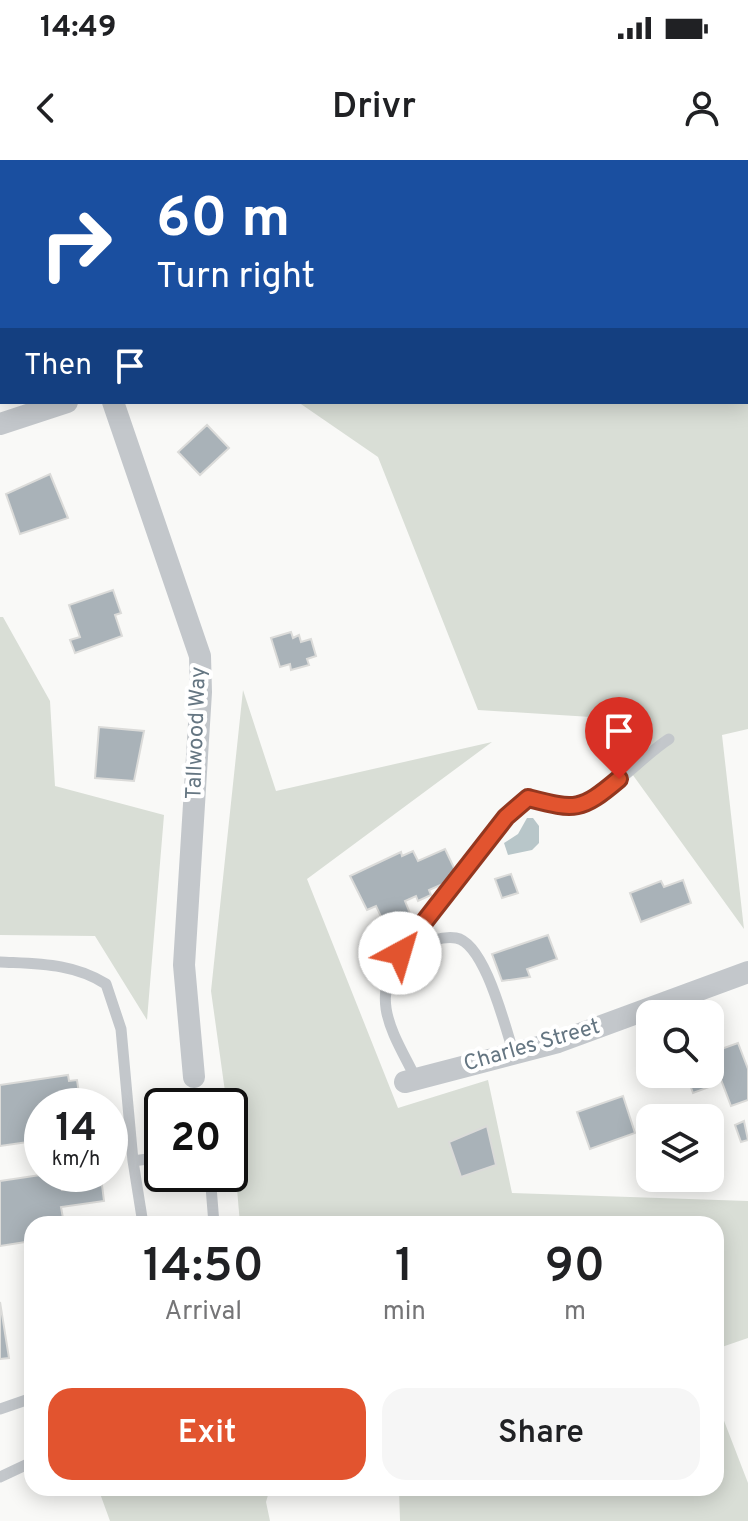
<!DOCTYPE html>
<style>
body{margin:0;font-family:Overpass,sans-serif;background:#f6f6f6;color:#202124;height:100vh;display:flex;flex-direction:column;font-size:30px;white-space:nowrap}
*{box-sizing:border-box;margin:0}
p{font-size:26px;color:#757577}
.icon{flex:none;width:44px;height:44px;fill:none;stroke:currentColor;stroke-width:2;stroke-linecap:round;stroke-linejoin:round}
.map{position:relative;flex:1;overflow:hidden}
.panel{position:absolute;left:24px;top:1056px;width:700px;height:280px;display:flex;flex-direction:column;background:#fff;border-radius:24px;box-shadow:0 4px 20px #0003}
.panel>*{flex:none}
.banner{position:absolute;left:0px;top:0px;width:748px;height:244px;box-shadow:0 4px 20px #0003;background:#1a4fa0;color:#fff;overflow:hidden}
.fabs{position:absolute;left:636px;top:840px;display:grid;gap:16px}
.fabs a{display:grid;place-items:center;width:88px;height:88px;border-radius:16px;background:#fff;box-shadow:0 4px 20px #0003;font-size:40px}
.speed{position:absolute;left:24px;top:928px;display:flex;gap:16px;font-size:40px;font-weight:700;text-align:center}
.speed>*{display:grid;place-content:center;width:104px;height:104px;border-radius:50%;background:#fff;box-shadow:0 4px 20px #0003;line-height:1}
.speed small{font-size:20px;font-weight:400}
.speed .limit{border:4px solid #111;border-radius:12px;background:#fff;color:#111}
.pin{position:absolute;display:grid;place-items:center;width:68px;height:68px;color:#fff;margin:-82px -34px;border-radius:50% 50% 50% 0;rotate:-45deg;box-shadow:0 0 8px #0007}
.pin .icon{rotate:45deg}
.me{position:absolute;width:88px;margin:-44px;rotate:39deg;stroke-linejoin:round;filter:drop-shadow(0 0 6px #0008)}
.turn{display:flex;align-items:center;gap:28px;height:168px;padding:0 24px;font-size:36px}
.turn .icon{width:104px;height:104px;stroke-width:2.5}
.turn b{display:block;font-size:56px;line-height:68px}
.then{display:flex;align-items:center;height:76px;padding:0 24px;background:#0003;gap:16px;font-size:30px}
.eta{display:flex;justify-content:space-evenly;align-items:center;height:136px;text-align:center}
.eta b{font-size:48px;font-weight:600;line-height:56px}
.button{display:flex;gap:16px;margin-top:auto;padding:16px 24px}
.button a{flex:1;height:92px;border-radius:24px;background:#e2542f;color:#fff;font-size:32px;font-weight:600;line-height:92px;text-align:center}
.button a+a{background:#f6f6f6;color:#202124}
.status{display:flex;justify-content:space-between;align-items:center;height:56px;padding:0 40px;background:#fff;direction:ltr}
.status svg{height:22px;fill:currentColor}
header{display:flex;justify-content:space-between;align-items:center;height:104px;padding:0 24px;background:#fff;font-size:36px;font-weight:600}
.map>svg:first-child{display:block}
.green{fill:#d9ded6}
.water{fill:#b8c6c9}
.building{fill:#a9b2b8;stroke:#dbdbd9;stroke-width:2}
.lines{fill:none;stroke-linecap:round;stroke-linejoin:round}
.lane{stroke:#c3c7cb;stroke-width:11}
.street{stroke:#c3c7cb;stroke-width:22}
.route-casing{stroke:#93371f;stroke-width:20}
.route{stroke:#e2542f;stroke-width:14}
.labels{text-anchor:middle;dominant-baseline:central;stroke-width:8;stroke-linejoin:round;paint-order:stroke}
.street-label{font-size:22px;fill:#657682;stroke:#fff}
</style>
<div class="status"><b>14:49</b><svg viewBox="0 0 49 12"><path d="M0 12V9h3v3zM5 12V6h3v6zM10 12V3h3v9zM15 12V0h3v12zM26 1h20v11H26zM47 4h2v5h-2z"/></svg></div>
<header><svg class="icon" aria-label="back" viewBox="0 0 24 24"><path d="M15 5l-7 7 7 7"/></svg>Drivr<svg class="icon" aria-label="person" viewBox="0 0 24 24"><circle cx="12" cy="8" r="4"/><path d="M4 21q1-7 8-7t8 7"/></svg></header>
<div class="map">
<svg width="748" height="1361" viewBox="0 0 748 1361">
<rect width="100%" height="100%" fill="#f9f9f7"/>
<path class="green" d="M91,0H748V569L722,575L744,769L591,557L478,550L378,297L298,242H746V2Z
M0,457H3L50,541L55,626L164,655L147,860L95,776L0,775Z
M243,530L276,631L492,582L307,719L398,948L488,920L512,1033L748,1041V1178L716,1189V1064H240L230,946H227L211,831Z
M716,1240L748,1323V1361H400L399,1328H716Z
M98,1328H270L266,1342L270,1361H110Z"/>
<path class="water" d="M527,658H533L539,666V683L532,690L508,695L504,683L518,674Z"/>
<path class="building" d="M207,265L229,288L200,315L178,292Z
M50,314L68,358L20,374L6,334Z
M113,430L121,453L115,455L122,476L75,493L70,480L80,477L69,445Z
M291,472L293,478L299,475L301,482L311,479L316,496L307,499L309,505L291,510L290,504L280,507L271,478Z
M99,567L144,571L134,621L95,618Z
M445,689L456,712L450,714L452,720L429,730L431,735L418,741L416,736L405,741L411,756L386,767L376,746L367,750L350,716L401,692L402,696L413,691L418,701Z
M511,714L518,733L502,738L495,719Z
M683,720L691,743L641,762L630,733L661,721L664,727Z
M548,775L557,799L527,809L530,817L502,821L492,794Z
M738,883L748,909V940L731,946L720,917L710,920L712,926L693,933L686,914H710V893Z
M68,915L69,921L77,920L81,946H42V980L0,986V925Z
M623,936L635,973L590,989L577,952Z
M744,961L748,980L741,982L735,965Z
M487,966L496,1005L461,1017L449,982Z
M47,1014H60L62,1030L102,1025L104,1041L61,1047L64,1064H32V1081L0,1086V1021Z
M0,1142L9,1198L0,1199Z"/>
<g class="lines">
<path class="lane" d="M401,793C417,787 438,775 456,778C485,783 505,867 514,894
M0,802C38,804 73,803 106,824L121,869L133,1001
M416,919C393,872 369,842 400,793L506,657L528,638C538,641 549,647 558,648C596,653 638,598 669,579
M198,934L200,946
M210,1014L214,1064
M143,1064L133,1001L162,997
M0,1249L32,1238
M0,1317L32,1302"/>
<path class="street" d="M32,0V2
M113,242L200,496L201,532L184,805L194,917
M0,264L67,242
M405,922L558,882L748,812"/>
</g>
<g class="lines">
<g class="route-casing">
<path id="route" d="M400,793L506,657L528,638C575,650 580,652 619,619"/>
</g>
<use href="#route" class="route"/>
</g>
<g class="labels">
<g class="street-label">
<text transform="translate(197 573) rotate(-88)">Tallwood Way</text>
<text transform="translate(532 886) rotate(-16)">Charles Street</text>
</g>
</g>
</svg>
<div class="fabs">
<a><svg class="icon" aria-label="search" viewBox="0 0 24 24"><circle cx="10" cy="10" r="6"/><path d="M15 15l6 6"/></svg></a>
<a><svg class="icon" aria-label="layers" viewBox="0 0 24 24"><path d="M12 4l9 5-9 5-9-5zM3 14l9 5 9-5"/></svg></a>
</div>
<div class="speed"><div>14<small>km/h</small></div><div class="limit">20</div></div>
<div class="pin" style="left:619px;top:619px;background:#d93025"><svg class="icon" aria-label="arrive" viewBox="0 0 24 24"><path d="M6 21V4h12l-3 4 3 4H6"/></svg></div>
<svg class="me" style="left:400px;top:793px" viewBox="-20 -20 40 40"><circle r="19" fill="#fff"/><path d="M0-13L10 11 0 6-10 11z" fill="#e2542f"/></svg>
<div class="banner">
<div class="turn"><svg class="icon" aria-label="right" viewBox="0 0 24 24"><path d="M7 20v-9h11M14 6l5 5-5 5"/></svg><div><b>60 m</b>Turn right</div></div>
<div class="then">Then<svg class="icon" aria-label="arrive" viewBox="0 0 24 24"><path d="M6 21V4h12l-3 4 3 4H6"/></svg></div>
</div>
<section class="panel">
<div class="eta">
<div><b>14:50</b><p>Arrival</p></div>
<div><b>1</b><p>min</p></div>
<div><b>90</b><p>m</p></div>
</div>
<div class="button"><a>Exit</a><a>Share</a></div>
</section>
</div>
